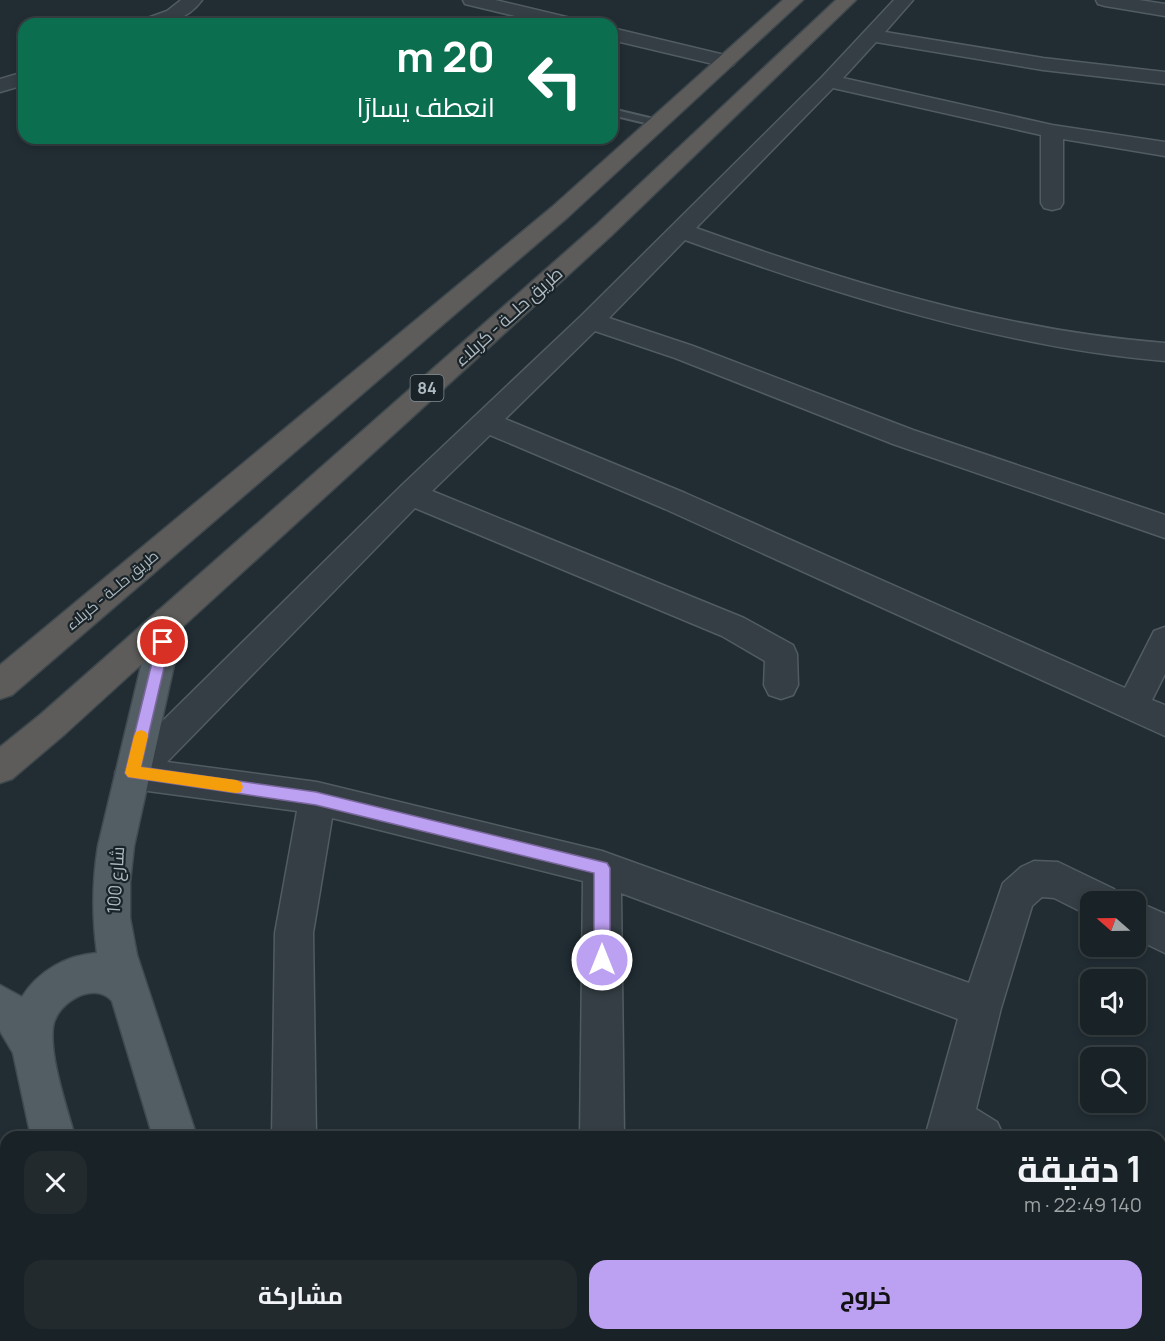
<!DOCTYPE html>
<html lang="ar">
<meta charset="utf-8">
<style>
body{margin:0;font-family:Manrope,Cairo,sans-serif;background:#222a2e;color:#f1f3f6;direction:rtl;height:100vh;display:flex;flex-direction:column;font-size:22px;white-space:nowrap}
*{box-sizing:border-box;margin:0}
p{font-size:20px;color:#9fa4a7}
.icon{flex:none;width:33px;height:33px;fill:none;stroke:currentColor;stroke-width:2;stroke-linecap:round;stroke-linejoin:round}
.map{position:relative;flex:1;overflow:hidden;direction:ltr}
.sheet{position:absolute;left:0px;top:1131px;width:1166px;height:210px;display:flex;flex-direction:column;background:#192226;border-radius:18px 18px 0 0;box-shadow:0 3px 9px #0003,0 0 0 2px #373f43;direction:rtl}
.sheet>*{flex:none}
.banner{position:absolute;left:18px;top:18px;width:600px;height:126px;border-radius:18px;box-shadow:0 3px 9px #0003,0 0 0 2px #373f43;direction:rtl;background:#0b6e4f;color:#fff;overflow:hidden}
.needle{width:39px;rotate:290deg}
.controls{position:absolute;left:1080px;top:891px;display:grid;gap:12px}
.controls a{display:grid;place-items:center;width:66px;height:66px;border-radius:12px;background:#192226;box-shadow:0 3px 9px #0003,0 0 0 2px #373f43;font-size:30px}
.pin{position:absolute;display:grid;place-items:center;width:51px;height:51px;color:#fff;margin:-26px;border:3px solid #fff;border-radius:50%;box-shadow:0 2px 6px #0007}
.me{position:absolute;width:66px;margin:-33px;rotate:0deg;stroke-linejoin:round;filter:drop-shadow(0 0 4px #0008)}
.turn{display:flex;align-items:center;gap:21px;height:126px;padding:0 24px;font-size:27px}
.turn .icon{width:78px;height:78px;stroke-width:2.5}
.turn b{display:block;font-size:42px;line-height:51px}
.round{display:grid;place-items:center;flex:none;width:63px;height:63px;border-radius:18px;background:#222a2e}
.head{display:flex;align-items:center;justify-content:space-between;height:102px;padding:0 24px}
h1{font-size:36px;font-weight:700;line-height:45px}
.button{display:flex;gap:12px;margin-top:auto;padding:12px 24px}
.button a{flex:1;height:69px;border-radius:18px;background:#bca0f2;color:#111;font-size:24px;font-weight:700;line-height:69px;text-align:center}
.button a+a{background:#222a2e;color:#f1f3f6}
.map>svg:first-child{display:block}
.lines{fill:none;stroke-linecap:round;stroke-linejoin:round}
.service-casing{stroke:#515c62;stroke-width:4}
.minor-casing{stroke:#515c62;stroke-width:3}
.primary-casing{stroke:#404a50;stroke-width:3}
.trunk-casing{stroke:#3e494e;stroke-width:3}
.service{fill:#343e44;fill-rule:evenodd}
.minor{fill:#343e44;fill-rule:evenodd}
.primary{fill:#525e64;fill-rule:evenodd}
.trunk{fill:#5e5c5a;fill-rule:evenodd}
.route{fill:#bca0f2;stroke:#7a689d;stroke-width:1.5}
.slow{fill:#f59e0b}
.labels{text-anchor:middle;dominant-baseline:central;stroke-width:4.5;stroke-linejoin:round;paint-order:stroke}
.far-street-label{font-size:15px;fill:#aebac1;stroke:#192328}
.shield{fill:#192328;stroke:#818d93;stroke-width:1.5}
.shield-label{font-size:16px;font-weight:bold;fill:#aebac1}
.street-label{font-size:18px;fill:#aebac1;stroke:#192328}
</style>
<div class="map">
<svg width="1165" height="1341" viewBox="0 0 1165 1341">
<rect width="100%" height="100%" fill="#212d33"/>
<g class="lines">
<g class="service-casing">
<path id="service" d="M612,109L662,121L663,123L658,126L612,115Z"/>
</g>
<g class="minor-casing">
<path id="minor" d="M181,0H202C186,22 164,24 139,24L142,20L167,11Z
M463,0H495L579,20L582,24H548L465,4Z
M894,0H913L885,32L1043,58L1165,72V84L1043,70L876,42L843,78L1052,125L1165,142V156L1063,139V203L1060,208L1052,210L1044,208L1041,203V135L833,88L696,228C847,282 1005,331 1165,343V361C1006,348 835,294 685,240L609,318L693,346L913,430L1165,515V538L893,444L675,358L595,331L505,419L685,493L1125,688L1154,631L1165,627V674L1152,700L1165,705V736L665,509L490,435L432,491L744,618L793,645L797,654L798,685L793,695L781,699L769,695L764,685L765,661L722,636L415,508L167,762L317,782L602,851L969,983L1003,883L1021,867L1034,861L1058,862L1114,889L1120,902H1090V916L1054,898L1042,897L1032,906L1001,1008L976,1109L997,1122L1004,1137H925L958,1019L621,893L624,1137H580L583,881L332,818L313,933L316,1137H272L275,933L297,811L133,789L121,784L115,773L121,762L401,486L582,315L822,77Z
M1096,0H1139L1165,4V16L1105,6L1098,4Z
M612,28L733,57L736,61L733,65L726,67L612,40Z
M24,72V85L0,92V79Z
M1136,901L1165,914V953L1136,939V902H1134Z
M1160,1219L1165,1221V1268L1160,1265Z
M303,1335H351L354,1341H306Z
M579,1335H627V1341H579Z
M869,1335H917L916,1341H868Z"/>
</g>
<g class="primary-casing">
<path id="primary" d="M168,607L179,611L184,620L134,846L130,882V918L137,955L197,1137H153L112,1001C94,980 56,1003 53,1027C49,1056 67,1108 75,1137H31L13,1053L0,1031V985L22,997C38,971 67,955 97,953C92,916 92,883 98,846L152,620L157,611Z
M67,1335H115L116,1341H68Z
M212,1335H260L262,1341H214Z"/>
</g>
<g class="trunk-casing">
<path id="trunk" d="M783,0H803L568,217L12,695L0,699V665L552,207Z
M836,0H856L611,236L65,734L12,779L0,783V747L41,714L595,226Z"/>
</g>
<use href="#service" class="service"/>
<use href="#minor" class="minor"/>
<use href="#primary" class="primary"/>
<use href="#trunk" class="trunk"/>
</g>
<path class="route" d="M163,636L170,642L141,767L316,792L607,863L610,868V960L608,966L602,968L596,966L594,960V873L316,805L128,777L125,773L157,642Z"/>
<path class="slow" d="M141,730L146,732L148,736L141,767L236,780L241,782L243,787L241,792L236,793L128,777L125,773L134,736L136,732Z"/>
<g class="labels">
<g class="far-street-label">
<text transform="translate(112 590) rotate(-40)">طريق حلــة - كربلاء</text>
</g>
<rect class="shield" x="410.5" y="375" width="33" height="26" rx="4.5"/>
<g class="shield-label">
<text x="427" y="388">84</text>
</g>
<g class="street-label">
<text transform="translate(508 316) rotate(-42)">طريق حلــة - كربلاء</text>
<text transform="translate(115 880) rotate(-86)">شارع 100</text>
</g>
</g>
</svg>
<div class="controls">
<a><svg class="needle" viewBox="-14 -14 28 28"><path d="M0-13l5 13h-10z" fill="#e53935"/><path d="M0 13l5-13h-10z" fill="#9fa4a7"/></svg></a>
<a><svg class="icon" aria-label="sound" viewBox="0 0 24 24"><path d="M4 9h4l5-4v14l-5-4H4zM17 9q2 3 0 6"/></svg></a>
<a><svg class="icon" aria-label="search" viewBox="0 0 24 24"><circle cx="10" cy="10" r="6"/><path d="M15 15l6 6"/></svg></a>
</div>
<div class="pin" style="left:163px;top:642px;background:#d93025"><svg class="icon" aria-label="arrive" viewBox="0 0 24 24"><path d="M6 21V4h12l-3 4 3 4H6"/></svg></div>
<svg class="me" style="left:602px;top:960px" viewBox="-20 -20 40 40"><circle r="17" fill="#bca0f2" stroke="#fff" stroke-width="3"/><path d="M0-11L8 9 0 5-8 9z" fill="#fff"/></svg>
<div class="banner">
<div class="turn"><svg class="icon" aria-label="left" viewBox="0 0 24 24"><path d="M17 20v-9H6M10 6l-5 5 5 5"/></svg><div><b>20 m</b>انعطف يسارًا</div></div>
</div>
<section class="sheet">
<div class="head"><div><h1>1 دقيقة</h1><p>140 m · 22:49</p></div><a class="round"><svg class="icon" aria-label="close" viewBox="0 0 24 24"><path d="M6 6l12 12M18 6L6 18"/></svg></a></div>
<div class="button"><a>خروج</a><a>مشاركة</a></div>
</section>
</div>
